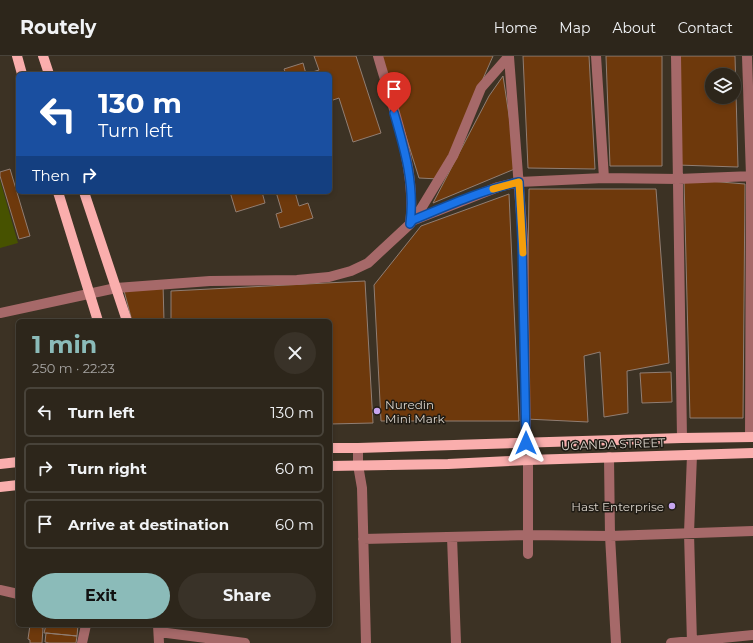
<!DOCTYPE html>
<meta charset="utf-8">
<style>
body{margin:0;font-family:Montserrat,sans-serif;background:#393228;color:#f1f3f6;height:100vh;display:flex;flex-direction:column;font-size:15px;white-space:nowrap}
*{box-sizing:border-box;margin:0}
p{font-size:13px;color:#a7a5a3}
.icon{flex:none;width:22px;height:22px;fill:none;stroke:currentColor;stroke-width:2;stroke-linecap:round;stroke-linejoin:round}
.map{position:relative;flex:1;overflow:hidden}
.details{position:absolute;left:16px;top:263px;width:316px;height:308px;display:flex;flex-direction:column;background:#2d261b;border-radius:6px;box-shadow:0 2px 6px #0003,0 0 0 1px #48433a}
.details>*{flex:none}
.guide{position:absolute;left:16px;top:16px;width:316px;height:122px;border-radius:6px;box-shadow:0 2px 6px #0003,0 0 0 1px #48433a;background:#1a4fa0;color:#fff;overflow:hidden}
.tools{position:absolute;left:705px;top:12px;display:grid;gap:8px}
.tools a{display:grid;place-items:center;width:36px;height:36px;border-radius:50%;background:#2d261b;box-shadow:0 2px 6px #0003,0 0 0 1px #48433a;font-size:20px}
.pin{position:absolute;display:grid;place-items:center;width:34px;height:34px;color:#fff;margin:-41px -17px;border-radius:50% 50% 50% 0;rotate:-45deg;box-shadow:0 0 4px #0007}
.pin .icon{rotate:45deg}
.me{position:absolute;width:44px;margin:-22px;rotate:0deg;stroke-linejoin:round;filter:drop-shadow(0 0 3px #0008)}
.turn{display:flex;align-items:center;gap:14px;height:84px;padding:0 16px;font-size:18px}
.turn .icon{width:52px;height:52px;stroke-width:2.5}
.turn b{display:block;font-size:28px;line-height:34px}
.then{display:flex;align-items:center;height:38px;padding:0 16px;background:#0003;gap:8px;font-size:15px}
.round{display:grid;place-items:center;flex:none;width:42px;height:42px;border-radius:21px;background:#393228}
.headline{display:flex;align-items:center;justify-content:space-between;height:68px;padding:0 16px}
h1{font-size:24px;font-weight:700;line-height:30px;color:#8bbbb9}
.action{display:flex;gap:8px;margin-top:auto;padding:8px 16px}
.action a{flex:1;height:46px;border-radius:24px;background:#8bbbb9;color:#111;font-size:16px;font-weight:700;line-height:46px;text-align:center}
.action a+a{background:#393228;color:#f1f3f6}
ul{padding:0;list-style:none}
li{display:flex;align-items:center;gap:12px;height:50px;margin:0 8px 6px;padding:0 8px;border:2px solid #48433a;border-radius:6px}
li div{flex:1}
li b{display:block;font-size:15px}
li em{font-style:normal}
header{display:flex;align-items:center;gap:24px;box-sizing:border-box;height:56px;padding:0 20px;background:#2d261b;border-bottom:1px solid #48433a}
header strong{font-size:19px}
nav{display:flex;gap:22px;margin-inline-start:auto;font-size:14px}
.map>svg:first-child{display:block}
.green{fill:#475200}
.building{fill:#6e390c;stroke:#917e73;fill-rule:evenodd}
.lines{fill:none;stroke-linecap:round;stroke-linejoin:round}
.minor{stroke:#a66969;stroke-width:10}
.major{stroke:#faaead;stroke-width:10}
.route-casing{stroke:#114b97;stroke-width:10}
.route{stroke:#1a73e8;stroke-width:7}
.slow{stroke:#f59e0b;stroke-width:7}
.poi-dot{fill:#c7a6ef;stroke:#1f1b14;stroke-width:1.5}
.labels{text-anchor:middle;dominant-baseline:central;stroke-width:3;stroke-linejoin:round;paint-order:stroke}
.poi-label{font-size:12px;fill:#dad3ca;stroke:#1f1b14;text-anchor:start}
.street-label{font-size:12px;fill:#dad3ca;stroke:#1f1b14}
</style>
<header>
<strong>Routely</strong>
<nav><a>Home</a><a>Map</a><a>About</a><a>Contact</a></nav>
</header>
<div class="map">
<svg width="753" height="587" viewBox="0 0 753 587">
<rect width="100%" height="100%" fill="#3c3224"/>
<path class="green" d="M0,124L18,187L0,192Z"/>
<path class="building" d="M314,0H356L381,77L353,86L339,42L330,45V18H306L319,14Z
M381,0H493L439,123L419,122Z
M523,0H589L595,113L528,112Z
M606,0H662V110H610Z
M676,0H735L738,111L677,109ZM712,19H734V41H712Z
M303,7L306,18H286L284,13Z
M503,20L517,112L433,147L489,40Z
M10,113L30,180L19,183L0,120V116Z
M684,123L745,128L743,362H690Z
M529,133H656L669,307L627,315L628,357L604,361L600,296L584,300L588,366L526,363Z
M230,136H262L265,147L236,156Z
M276,136H295L299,150L308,147L313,162L280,172L276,158L282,156Z
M509,138L519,365H381L374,229L421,170Z
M365,225L373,367L330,368V265H171V235Z
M163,228L164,265H132L123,231Z
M671,316L672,346L642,347L640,317Z
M30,569L43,572L42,587H30V584L28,583Z
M46,569H78L77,580L46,577H44Z
M46,577L77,580L76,587H49L45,586Z"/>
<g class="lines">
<path class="minor" d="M378,0C393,53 417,113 410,168
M596,0L604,122
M676,0L682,382
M747,0L751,120L750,381
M509,1L523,184L526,387
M414,164L498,131L519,126L604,122L678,123L753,120
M0,257L116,232L210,225L297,224L329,221L351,215L368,207L410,168L419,156L453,100L481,32L509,0
M358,392V409L362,432L366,587
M692,399L689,477L692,587
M609,401L610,480L616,587
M452,481L456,587
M363,483L528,479L610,480L753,475
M528,498V404
M0,534L18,538
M158,569L159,587
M159,576L245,587
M82,587L86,569
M671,587L753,579"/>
<path class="major" d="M17,0L22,18
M43,0L49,18
M58,136L98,265
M84,136L127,265
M330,392H358L682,382L753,381
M0,408L18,406
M330,410L448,408L528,404L753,397
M0,431L18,429"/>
</g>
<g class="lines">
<g class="route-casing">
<path id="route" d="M394,57C405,95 415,129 410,168L413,164C447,150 482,134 519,126L522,184L526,387"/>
</g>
<use href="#route" class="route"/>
<path class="slow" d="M493,133L519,126L523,197"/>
</g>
<g class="poi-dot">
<circle cx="377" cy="355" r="4"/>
<circle cx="672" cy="450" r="4"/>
</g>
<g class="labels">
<g class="poi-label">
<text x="385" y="348">Nuredin<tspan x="385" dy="14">Mini Mark</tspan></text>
<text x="664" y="450" text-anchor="end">Hast Enterprise</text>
</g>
<g class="street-label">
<text transform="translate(613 388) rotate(-2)">UGANDA STREET</text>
</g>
</g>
</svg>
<div class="tools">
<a><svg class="icon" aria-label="layers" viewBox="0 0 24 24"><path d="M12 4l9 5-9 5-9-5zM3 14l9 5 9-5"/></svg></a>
</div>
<div class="pin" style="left:394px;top:57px;background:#d93025"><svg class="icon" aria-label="arrive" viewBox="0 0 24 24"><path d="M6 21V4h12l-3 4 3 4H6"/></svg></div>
<svg class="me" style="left:526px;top:387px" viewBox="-20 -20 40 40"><path d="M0-17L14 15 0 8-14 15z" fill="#1a73e8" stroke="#fff" stroke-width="4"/></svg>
<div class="guide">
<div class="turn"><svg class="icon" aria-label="left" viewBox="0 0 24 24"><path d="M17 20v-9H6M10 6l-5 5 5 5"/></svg><div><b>130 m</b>Turn left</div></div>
<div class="then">Then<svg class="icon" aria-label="right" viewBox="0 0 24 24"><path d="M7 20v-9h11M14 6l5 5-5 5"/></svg></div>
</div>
<section class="details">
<div class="headline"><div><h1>1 min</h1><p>250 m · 22:23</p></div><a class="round"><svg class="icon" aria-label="close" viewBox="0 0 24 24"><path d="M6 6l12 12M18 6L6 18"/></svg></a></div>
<ul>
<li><svg class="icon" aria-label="left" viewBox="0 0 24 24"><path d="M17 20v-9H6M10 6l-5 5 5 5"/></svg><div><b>Turn left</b></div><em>130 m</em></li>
<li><svg class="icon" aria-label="right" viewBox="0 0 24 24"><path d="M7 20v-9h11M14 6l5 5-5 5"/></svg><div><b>Turn right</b></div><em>60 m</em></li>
<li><svg class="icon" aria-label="arrive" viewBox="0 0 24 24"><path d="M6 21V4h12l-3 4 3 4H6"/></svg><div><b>Arrive at destination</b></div><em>60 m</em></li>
</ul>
<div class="action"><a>Exit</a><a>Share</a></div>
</section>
</div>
